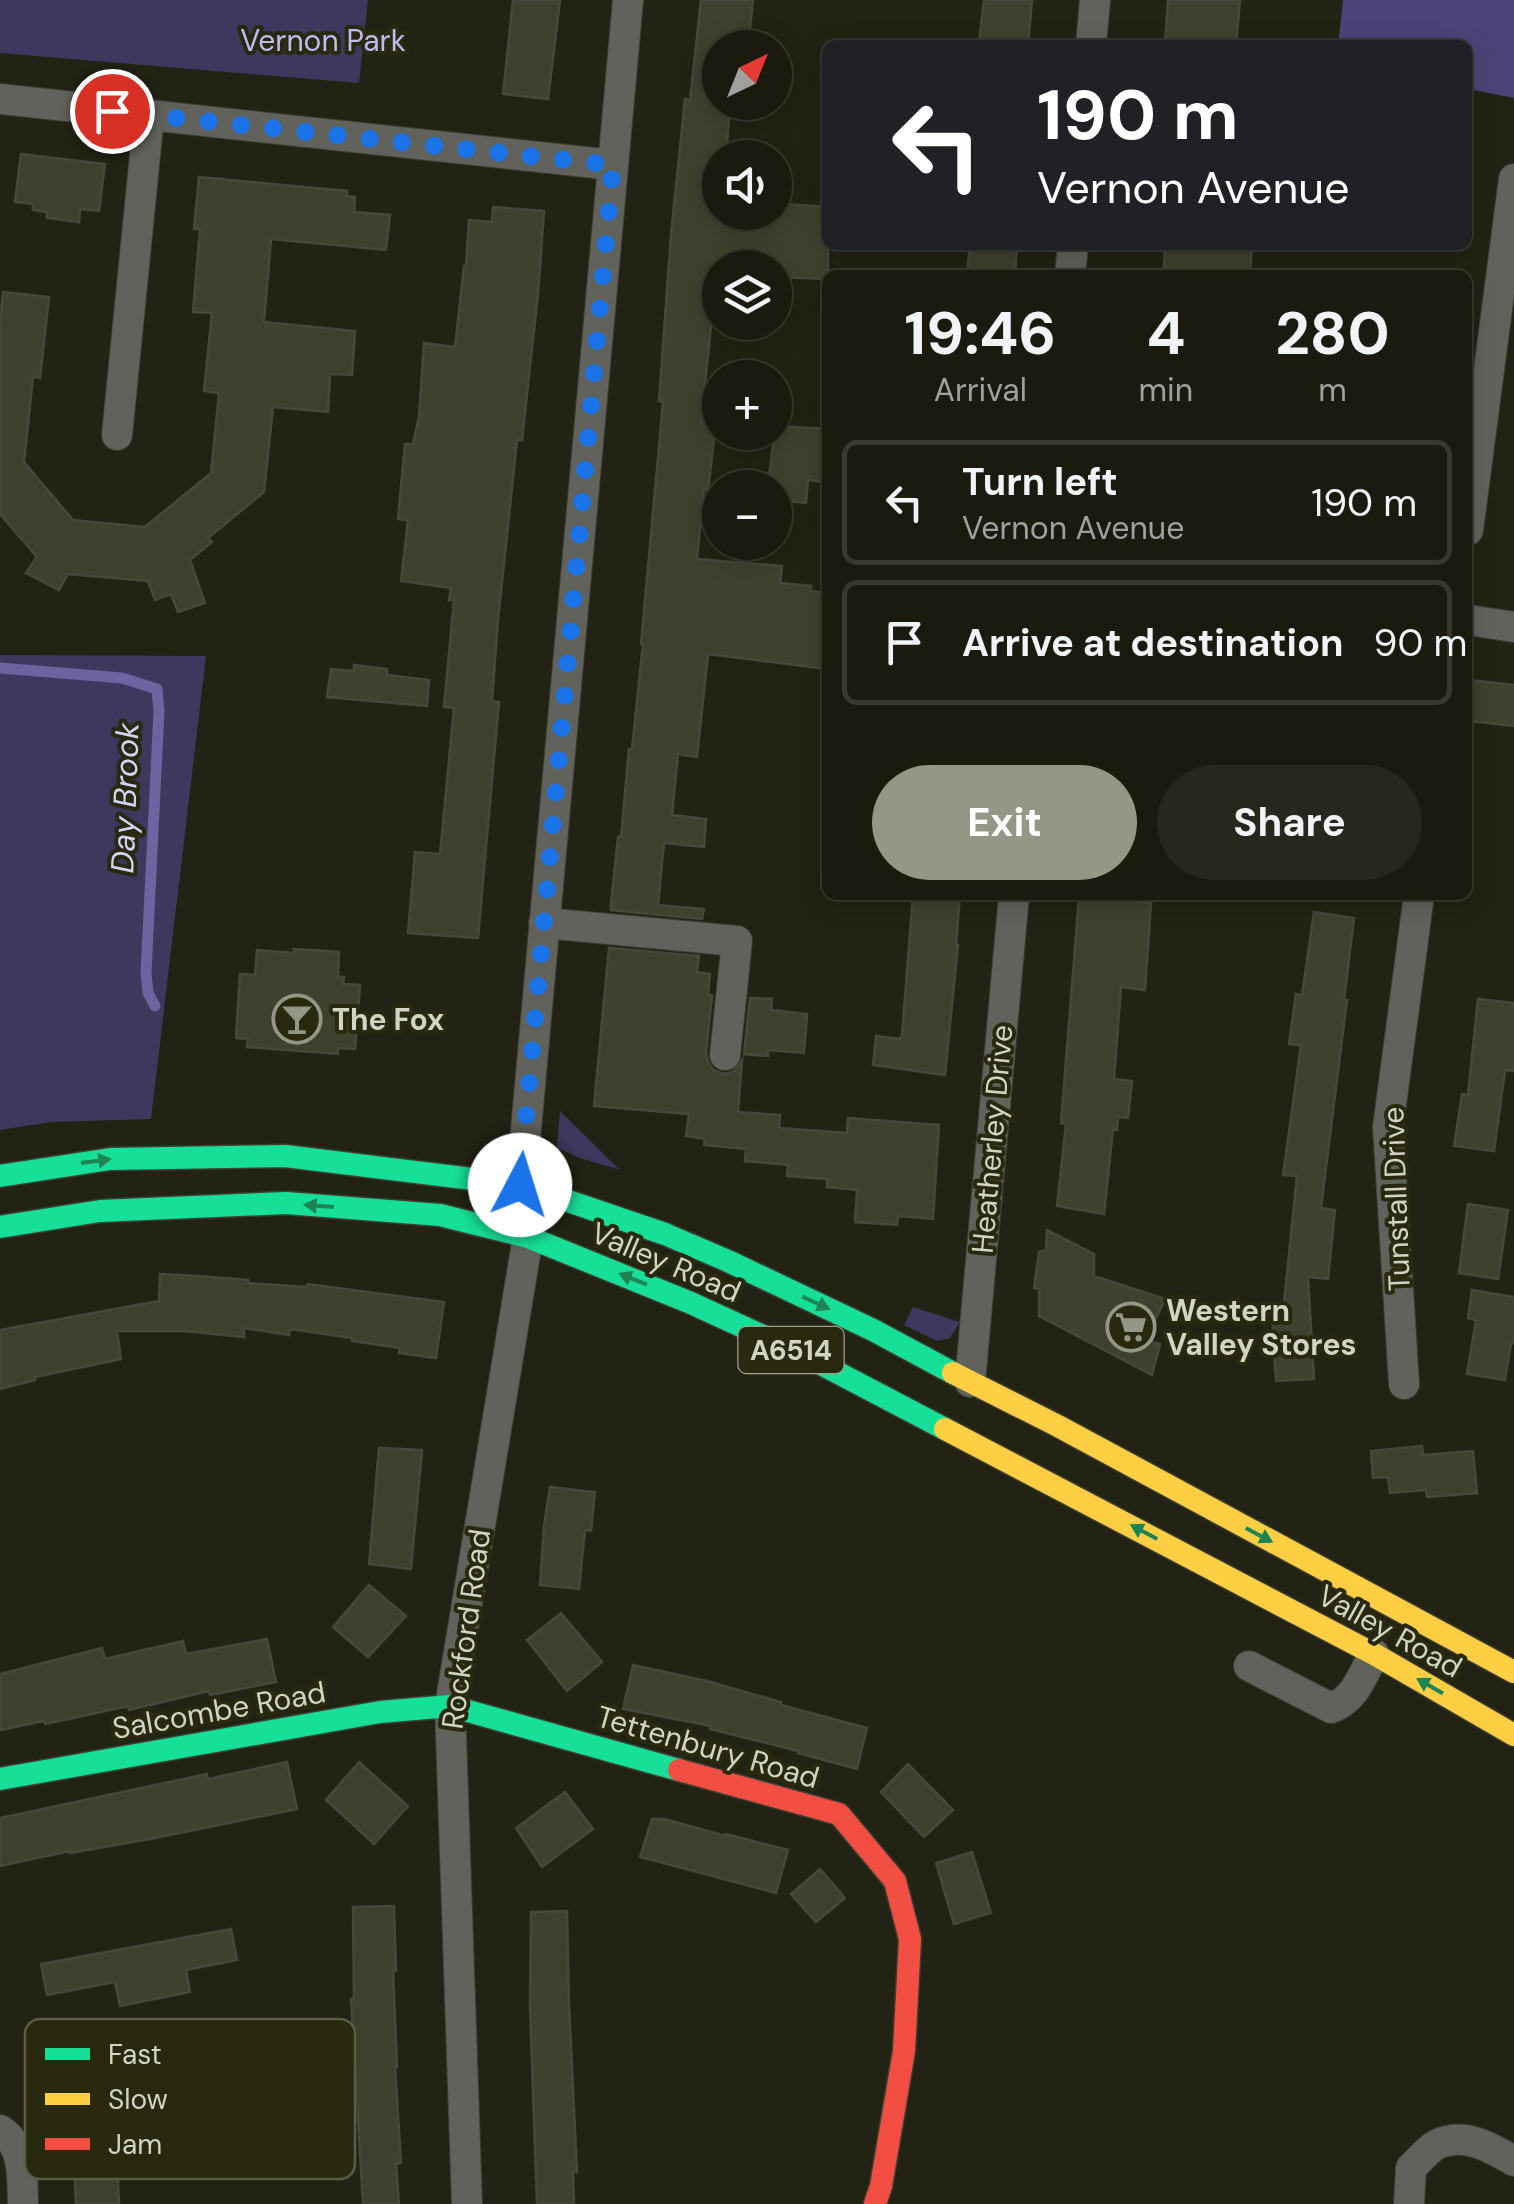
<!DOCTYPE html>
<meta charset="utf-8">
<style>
body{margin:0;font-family:"DM Sans",sans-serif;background:#27271d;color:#f1f3f6;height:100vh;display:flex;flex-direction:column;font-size:38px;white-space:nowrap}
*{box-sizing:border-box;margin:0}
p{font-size:32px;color:#9fa19e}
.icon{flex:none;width:55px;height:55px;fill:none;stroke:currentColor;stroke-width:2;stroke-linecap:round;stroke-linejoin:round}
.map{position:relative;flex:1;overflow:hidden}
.sheet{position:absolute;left:822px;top:270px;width:650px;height:630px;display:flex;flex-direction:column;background:#1a1a0f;border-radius:15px;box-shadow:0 5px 25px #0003,0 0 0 2px #38382f}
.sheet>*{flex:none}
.hud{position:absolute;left:822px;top:40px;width:650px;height:210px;border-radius:15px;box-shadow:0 5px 25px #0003,0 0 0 2px #38382f;background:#202124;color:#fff;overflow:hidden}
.needle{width:65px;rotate:43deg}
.tools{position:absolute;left:702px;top:30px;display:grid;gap:20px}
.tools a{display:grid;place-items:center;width:90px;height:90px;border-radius:50%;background:#1a1a0f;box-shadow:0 5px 25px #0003,0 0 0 2px #38382f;font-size:50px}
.pin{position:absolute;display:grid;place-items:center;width:85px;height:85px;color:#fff;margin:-42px;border:5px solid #fff;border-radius:50%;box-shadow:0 2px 10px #0007}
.me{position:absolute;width:110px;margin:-55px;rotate:5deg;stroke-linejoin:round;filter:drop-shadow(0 0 8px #0008)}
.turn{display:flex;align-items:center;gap:35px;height:210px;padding:0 50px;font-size:45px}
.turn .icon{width:130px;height:130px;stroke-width:2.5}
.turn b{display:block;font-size:70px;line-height:85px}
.eta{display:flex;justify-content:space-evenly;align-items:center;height:170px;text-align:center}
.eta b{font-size:60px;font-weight:700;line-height:70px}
.action{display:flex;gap:20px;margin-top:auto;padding:20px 50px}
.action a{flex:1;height:115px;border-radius:60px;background:#949686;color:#fff;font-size:40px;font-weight:700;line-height:115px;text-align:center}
.action a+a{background:#27271d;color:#f1f3f6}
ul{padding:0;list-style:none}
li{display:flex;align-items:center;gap:30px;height:125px;margin:0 20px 15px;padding:0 30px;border:5px solid #38382f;border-radius:15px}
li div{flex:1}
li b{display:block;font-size:38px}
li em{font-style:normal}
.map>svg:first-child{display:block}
.green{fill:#3f375d}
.forest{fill:#4e4378}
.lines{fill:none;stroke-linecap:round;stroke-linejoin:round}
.stream{stroke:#6e639e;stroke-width:11}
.building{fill:#3f402e;stroke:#47483c;stroke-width:2.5}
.street-casing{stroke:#3d3e32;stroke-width:32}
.fast-casing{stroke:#3d3e32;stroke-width:25}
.slow-casing{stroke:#3d3e32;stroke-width:25}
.jam-casing{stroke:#3d3e32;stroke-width:25}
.street{stroke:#61625b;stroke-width:30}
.fast{stroke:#16e098;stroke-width:22}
.slow{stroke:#ffcf43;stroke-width:22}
.jam{stroke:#f24e42;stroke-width:22}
.oneway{fill:#1f8453}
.route{stroke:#1a73e8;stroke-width:18;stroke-dasharray:0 32.4}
.labels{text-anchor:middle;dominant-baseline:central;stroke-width:8;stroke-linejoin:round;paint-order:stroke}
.shield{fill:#28290e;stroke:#9fa18d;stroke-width:2.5}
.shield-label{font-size:28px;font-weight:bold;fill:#d2d4c4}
.park-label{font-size:30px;fill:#c1b9f1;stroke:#28290e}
.poi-label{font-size:30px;font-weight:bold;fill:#d2d4c4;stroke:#28290e;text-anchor:start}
.street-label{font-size:30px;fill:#d2d4c4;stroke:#28290e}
.water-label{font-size:32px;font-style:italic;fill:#d7d2f8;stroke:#28290e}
.key{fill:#28290e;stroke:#5b5c45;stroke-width:2.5}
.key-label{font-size:28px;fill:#d2d4c4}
</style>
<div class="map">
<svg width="1514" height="2204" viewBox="0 0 1514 2204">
<rect width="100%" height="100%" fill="#222314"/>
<path class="green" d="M0,0H368L359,83L0,53Z
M0,655L206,656L151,1119L51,1122L0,1130Z
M560,1111L620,1170L580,1158L557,1148Z
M913,1307L960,1322L950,1338L937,1341L904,1325Z"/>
<path class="forest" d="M1343,0H1514V98L1468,89V45H1338Z"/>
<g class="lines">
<path class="stream" d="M0,668L122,678L157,689L159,711L146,973L148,993L155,1006"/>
</g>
<path class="building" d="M513,0H560L548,99L503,94Z
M701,0H753L748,48H720V103L730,104L726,158H720V212H775V181L785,182L783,204L828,207V279L775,277V268H717L701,423L715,425V432L708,490L704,489L697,559L782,566L780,583L811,586V591L828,593V669L708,654L697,757L678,754L672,815L706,819L704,847L664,843L658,905L704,909L702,919L611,910V903L618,837H621L629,749H632L643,644H641L663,402L659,401L671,235L685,99L690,100Z
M984,0H1032L1028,45L979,42Z
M1168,0H1240L1236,45H1165Z
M21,154L105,164L99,211L80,209L79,222L47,218V212L33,210V204L15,202Z
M199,177L347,191V196L355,197L354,212L390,215L386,250L271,239L264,322L355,331L352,375L330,374L328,412L273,407L264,492L208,538L212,542L190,560L205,603L178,612L171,594L155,600L148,581L68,574L59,590L26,573L37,557L0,514V326L3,292L49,297L40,378L33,377L24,462L73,520L145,527L211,473L219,393L204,391L212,313L193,312L200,229H194Z
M493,207L544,211L538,294L522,440H517L498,620L492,701L499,702L478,938L408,933L415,852L440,854L454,708L444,707L454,600H449L451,588L401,581L408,520L398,519L405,444H413L419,417L424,343L455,347L464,266H466L469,220L492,222Z
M970,245H1017L1015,275H967Z
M1165,245H1252L1250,274L1164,268Z
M775,426L828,429V482L808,480L806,503L775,500V488H768Z
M354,665L387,669V675L429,680L427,706L327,697L331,669L354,671Z
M1470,680L1514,685V726L1468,721Z
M913,895H960L956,945H958L945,1075L873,1065L876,1036L900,1039L902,1035Z
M1079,897L1151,903L1145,990L1121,987L1114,1079L1132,1081L1128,1118L1118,1117L1117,1130L1113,1129L1104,1214L1057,1206L1066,1124L1061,1123Z
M1314,912L1354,918L1344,1000H1347L1321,1208L1335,1210L1328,1279L1308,1277L1314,1379L1276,1381L1272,1312H1283L1297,1176L1283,1175L1301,1045L1289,1044L1296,994L1302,995Z
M609,948L699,956L697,972L710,974L708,995H712L706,1053L708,1062L713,1070L724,1074L733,1072L742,1060L738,1112L780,1115L779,1128L847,1133L848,1118L939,1125L933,1219L898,1216L897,1225L855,1222L857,1190L827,1187V1179L787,1176L788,1165L745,1161L746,1149L704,1145L705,1139L686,1136L689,1114L594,1106Z
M294,949L339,952L338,977H344L343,984L360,985L355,1049L338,1048V1054L247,1047L248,1039L236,1038L240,974L255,975L257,950L294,953Z
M750,998L772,999L771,1010L807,1014L804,1053L768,1050V1056L744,1054Z
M1478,999L1514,1003V1071L1505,1070L1494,1151L1454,1146L1462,1094L1468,1095Z
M1468,1204L1508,1210L1498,1279L1459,1273Z
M1047,1230L1094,1254V1276L1165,1299L1146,1340L1160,1344L1152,1375L1039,1316V1289L1034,1288L1039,1252L1046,1250Z
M160,1274L198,1276L248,1280V1283L307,1287L308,1284L444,1302L436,1358L399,1353L400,1348L352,1341V1338L290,1329L289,1335L244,1328V1337L184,1331H117L121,1359L35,1377V1380L0,1389V1330L159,1301Z
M1472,1290L1514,1297V1343H1511L1505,1380L1467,1374L1476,1320L1468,1318Z
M1422,1446L1423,1455L1473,1451L1477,1493L1427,1497L1426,1490L1390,1493L1388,1477L1373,1478L1371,1451Z
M379,1448L422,1450L411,1569L369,1564Z
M550,1487L595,1492L591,1531L585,1530L579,1589L540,1585L544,1526Z
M369,1585L406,1616L368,1657L333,1627Z
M561,1613L602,1662L567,1691L527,1640Z
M267,1639L276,1682L210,1695L209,1691L129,1710V1706L45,1724L44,1721L0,1730V1674L102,1648L105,1659L183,1641L186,1654Z
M633,1665L707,1681L781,1702V1705L867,1728L857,1769L798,1753V1751L710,1729L711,1726L623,1709Z
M287,1762L297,1809L150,1839L70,1853V1851L0,1866V1818L207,1774L208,1779Z
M359,1762L408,1806L374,1844L326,1800Z
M908,1764L953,1810L924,1837L881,1792Z
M565,1792L593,1829L542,1867L516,1828Z
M652,1819H664L726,1836V1834L788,1850L776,1893L640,1857Z
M972,1852L991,1913L954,1924L936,1863Z
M820,1869L845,1898L816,1922L791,1894Z
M394,1906L396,1971H393L397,2067H395L401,2163L396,2164L399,2204H363L351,1999H354L353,1907Z
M567,1911L569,2005L577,2172H573L574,2204H537L530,2006L531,1912Z
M231,1929L237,1960L186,1970L190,1992L120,2006L115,1982L47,1995L41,1964Z
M82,2062L116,2132L119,2204H76L73,2141L44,2081Z"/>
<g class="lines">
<g class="street-casing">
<path id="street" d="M1091,45L1095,0
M0,99L613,165
M1070,275L1073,245
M117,435L149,115
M1468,530L1514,179
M1468,620L1514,627
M544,923L737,941L725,1055
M521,1185L628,0
M970,1382L1014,895
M1404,1384L1388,1127L1419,895
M1249,1666L1331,1708C1355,1700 1362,1676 1374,1654
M0,2130C25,2146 22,2177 23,2204
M467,2204L450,1706L528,1237
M1409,2204L1411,2168C1419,2161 1427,2150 1436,2145C1463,2131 1490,2147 1514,2161"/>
</g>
<g class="fast-casing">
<path id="fast" d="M0,1176L110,1159L285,1156L521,1185L665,1234L728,1261L873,1330L953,1373
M0,1227L100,1211L286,1203L440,1215L528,1237L691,1303L802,1354L945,1429
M0,1779L380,1712L450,1706L679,1770"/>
</g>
<g class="slow-casing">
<path id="slow" d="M953,1373L1058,1426L1514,1672
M945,1429L1374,1654L1514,1735"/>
</g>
<g class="jam-casing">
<path id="jam" d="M679,1770L839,1814L895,1881L910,1939L904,2051L881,2186L875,2204"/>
</g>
<use href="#street" class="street"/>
<use href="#fast" class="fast"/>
<use href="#slow" class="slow"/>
<use href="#jam" class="jam"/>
</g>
<defs><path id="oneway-solid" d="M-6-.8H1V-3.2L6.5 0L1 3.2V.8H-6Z" transform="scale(2.5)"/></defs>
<g class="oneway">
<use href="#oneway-solid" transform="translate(96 1161) rotate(-8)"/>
<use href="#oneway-solid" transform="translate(319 1206) rotate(-176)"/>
<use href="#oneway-solid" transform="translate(633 1279) rotate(-158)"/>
<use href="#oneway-solid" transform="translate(816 1303) rotate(25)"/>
<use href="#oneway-solid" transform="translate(1144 1532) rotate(-152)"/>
<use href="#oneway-solid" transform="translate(1259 1535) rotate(28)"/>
<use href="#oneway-solid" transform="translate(1430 1686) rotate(-150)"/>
</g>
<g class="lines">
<path class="route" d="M112,111L613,165L520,1185"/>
</g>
<defs>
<g id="bar-ring" transform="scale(2.5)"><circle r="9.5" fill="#28290e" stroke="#949686" stroke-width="1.5"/><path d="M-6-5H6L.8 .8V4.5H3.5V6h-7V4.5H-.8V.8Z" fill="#949686"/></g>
<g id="supermarket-ring" transform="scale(2.5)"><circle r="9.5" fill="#28290e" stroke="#949686" stroke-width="1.5"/><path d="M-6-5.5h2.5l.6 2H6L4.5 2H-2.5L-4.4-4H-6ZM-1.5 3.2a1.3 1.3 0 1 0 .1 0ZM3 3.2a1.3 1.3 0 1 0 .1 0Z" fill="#949686"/></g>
</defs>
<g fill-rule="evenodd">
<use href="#bar-ring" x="297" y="1019"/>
<use href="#supermarket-ring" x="1131" y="1327"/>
</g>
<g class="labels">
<rect class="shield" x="738.5" y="1327" width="105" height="46" rx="8"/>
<g class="shield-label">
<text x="791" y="1350">A6514</text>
</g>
<g class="park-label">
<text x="323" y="40">Vernon Park</text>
</g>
<g class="poi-label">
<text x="332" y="1019">The Fox</text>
<text x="1166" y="1310">Western<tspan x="1166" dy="34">Valley Stores</tspan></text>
</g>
<g class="street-label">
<text transform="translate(992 1139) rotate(-85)">Heatherley Drive</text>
<text transform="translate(1396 1199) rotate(-92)">Tunstall Drive</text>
<text transform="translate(666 1262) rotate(23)">Valley Road</text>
<text transform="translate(466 1629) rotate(-82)">Rockford Road</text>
<text transform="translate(1390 1631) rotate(29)">Valley Road</text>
<text transform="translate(219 1710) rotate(-10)">Salcombe Road</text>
<text transform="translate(708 1747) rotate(16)">Tettenbury Road</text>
</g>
<g class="water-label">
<text transform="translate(125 798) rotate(-88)">Day Brook</text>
</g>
</g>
<rect x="25" y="2019" width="330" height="160" rx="15" class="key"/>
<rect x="45" y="2048" width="45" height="12" fill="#16e098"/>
<rect x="45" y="2093" width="45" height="12" fill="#ffcf43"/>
<rect x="45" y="2138" width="45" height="12" fill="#f24e42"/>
<g class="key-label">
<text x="108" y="2064">Fast</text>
<text x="108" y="2109">Slow</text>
<text x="108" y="2154">Jam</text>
</g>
</svg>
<div class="tools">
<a><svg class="needle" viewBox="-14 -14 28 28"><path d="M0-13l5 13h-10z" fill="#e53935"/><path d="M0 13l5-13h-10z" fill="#9fa19e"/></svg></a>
<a><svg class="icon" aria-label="sound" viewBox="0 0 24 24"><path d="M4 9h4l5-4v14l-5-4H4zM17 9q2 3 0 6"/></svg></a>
<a><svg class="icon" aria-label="layers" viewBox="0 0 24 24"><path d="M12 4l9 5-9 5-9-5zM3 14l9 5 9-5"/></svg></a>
<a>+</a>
<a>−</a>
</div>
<div class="pin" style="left:112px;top:111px;background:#d93025"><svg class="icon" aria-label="arrive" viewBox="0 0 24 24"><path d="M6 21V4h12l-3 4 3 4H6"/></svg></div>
<svg class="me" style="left:520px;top:1185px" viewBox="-20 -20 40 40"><circle r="19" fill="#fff"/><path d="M0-13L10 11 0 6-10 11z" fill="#1a73e8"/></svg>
<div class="hud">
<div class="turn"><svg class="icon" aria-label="left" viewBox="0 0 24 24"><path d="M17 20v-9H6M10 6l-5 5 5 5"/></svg><div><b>190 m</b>Vernon Avenue</div></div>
</div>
<section class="sheet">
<div class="eta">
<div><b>19:46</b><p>Arrival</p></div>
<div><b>4</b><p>min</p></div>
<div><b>280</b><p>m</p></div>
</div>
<ul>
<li><svg class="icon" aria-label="left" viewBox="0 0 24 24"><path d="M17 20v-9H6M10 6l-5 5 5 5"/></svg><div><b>Turn left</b><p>Vernon Avenue</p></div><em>190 m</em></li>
<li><svg class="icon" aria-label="arrive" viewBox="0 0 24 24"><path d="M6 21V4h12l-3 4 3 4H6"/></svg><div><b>Arrive at destination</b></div><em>90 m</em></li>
</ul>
<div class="action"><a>Exit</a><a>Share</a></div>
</section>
</div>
